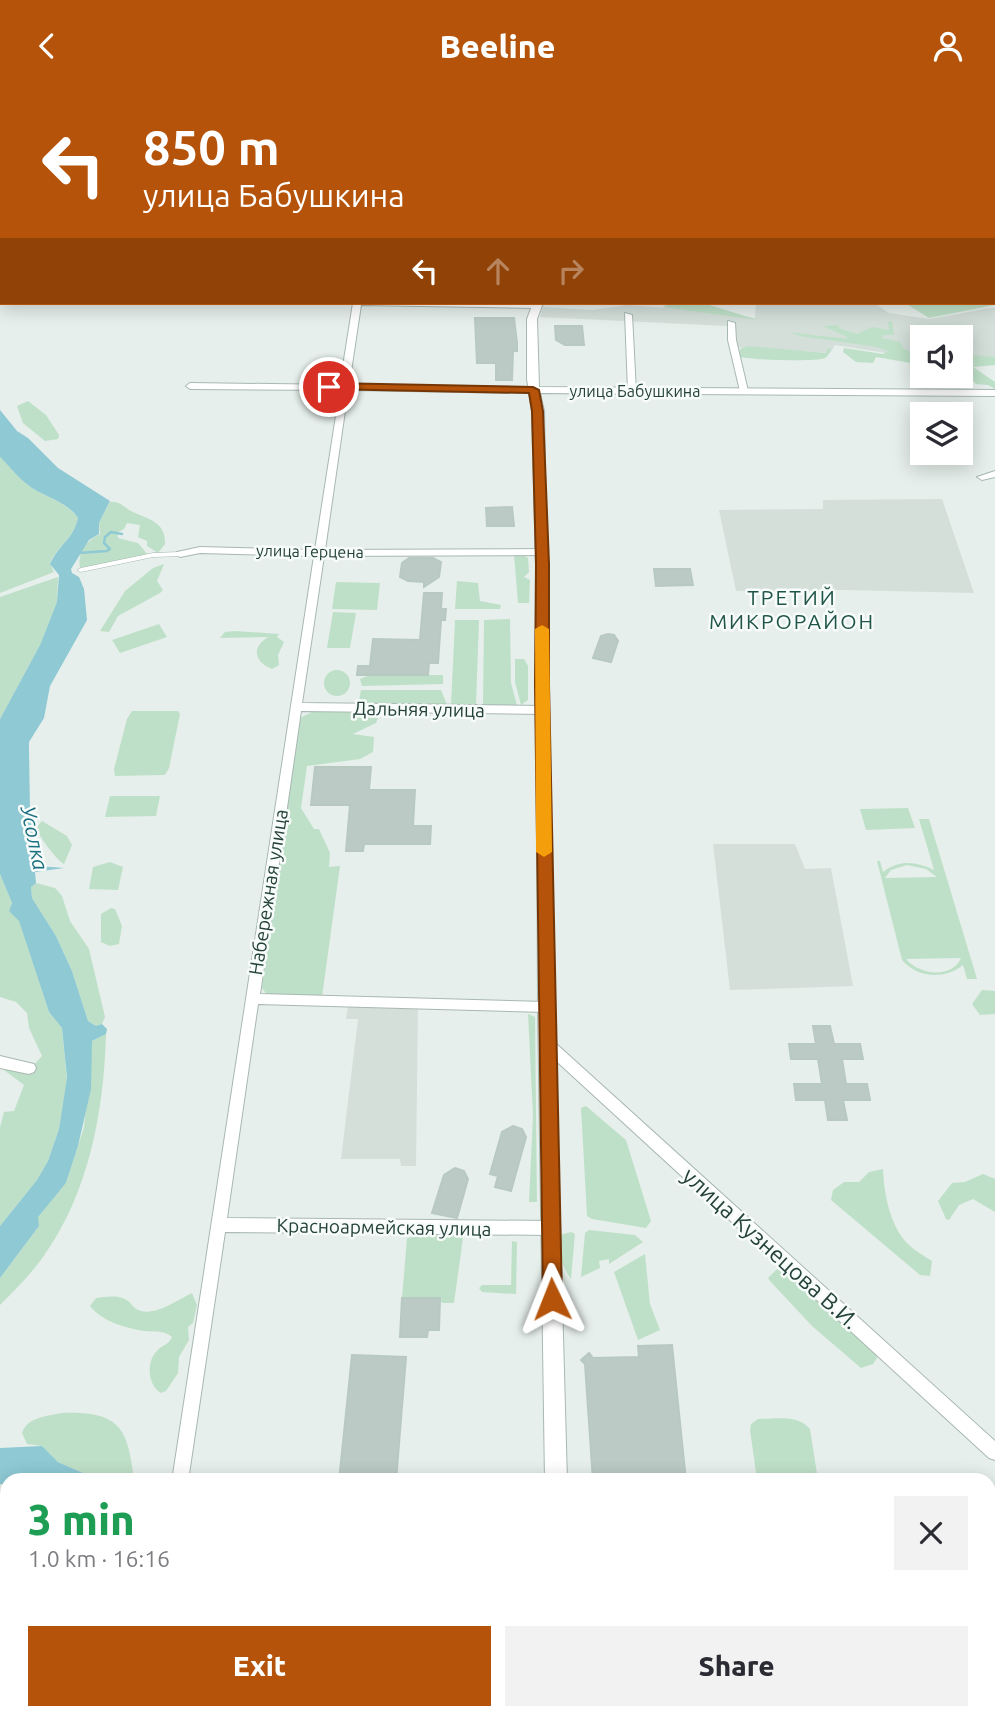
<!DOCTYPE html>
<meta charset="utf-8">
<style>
body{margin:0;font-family:Ubuntu,sans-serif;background:#f2f2f3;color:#2b2b33;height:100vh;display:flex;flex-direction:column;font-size:26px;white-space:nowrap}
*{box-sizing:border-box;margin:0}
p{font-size:23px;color:#7c7c81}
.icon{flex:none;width:38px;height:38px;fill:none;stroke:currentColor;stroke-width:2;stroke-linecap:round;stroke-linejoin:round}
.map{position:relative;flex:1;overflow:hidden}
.panel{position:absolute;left:0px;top:1382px;width:996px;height:247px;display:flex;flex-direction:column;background:#fff;border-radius:21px 21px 0 0;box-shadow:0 4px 18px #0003}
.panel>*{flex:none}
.banner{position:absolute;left:0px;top:0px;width:996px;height:214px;box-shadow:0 4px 18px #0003;background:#b45309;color:#fff;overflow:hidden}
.fabs{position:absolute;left:910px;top:234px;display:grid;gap:14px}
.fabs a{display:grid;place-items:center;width:63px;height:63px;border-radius:0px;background:#fff;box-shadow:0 4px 18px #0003;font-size:35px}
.pin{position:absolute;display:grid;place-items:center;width:60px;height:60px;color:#fff;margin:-30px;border:4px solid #fff;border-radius:50%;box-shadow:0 2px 7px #0007}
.me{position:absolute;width:77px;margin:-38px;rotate:358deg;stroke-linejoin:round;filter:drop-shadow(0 0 5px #0008)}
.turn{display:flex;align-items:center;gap:24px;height:147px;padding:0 28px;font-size:32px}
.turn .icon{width:91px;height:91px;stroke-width:2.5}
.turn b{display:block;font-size:49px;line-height:60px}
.lanes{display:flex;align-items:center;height:66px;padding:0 28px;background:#0003;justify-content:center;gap:35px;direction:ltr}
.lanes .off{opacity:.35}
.round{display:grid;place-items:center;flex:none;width:74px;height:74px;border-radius:0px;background:#f2f2f3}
.overview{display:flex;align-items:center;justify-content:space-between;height:119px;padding:0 28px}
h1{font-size:42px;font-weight:800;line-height:52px;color:#1e9e55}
.cta{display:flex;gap:14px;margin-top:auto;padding:14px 28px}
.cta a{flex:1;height:80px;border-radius:0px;background:#b45309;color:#fff;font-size:28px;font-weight:800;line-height:80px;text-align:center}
.cta a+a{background:#f2f2f3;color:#2b2b33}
header{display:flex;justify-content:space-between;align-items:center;height:91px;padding:0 28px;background:#b45309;color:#fff;font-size:32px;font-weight:800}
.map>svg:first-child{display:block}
.built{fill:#d4dfda}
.green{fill:#bfe0c8;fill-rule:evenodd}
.water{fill:#8ec9d4}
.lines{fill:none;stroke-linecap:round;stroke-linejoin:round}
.stream{stroke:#8ec9d4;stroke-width:2.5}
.building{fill:#bbcac4;stroke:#b8c9c2;stroke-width:2}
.pedestrian-casing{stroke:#a8b8b2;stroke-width:1}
.minor-casing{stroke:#a8b8b2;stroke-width:2}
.tertiary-casing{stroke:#a8b8b2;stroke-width:2}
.pedestrian{fill:#fff;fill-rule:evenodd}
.minor{fill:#fff;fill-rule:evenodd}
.tertiary{fill:#fff;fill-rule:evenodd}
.route{fill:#b45309;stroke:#753606;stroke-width:2}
.slow{fill:#f59e0b}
.labels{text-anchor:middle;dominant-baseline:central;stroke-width:5;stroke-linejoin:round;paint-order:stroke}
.far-street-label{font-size:16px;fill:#24423a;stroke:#f7fbf9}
.street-label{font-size:19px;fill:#24423a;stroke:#f7fbf9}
.neighbourhood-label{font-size:21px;letter-spacing:2px;fill:#1f5548;stroke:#f7fbf9}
.water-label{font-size:21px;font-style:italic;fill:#1c6f80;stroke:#f7fbf9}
.near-street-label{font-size:23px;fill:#24423a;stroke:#f7fbf9}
</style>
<header><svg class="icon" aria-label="back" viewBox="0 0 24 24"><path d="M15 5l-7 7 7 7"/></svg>Beeline<svg class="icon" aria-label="person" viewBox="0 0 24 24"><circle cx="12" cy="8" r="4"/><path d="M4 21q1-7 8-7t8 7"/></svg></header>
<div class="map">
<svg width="995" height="1628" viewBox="0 0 995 1628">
<rect width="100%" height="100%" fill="#e6efeb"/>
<path class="built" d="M756,212L877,214L889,222L930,228L995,216V267L967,268L965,264H961V247H922V263L905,265L835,254L830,262L731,256L727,235L540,226L543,216L592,219L628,214L718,221L755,227Z
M942,408L974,502L845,499L736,500L719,419L823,418V409Z
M713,753H795L805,778L831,777L853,895L730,899Z
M348,916L418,918L416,1075H401L400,1068H341L358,928H346Z"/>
<path class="green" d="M7,0H201L204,2H2V53L0,1Z
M995,13V214L929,227L905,212H994Z
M672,212L706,213L758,229L662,216Z
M892,230L894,244H883L882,247L900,251L904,258L919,265L922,274L876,266L873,272L856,271L843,261L844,257L883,263L888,260L877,256L800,245L788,241L847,248V246L823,235L839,234V237L857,243L872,236L889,239L888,231Z
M748,255L826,262L828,257L831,258C830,261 828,265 825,267C817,271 753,269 740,266V258Z
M961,263L995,266V274L973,276L995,291V298L988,294L976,293L969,286L961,289L967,292L949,289L952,285H961Z
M28,310L46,324L59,344L58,348L45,350L23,332L17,315Z
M0,366C11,377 22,392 37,400C50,407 68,413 78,427C73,449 59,453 50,472L54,481L0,502Z
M110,411C120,410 122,415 131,420C147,428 166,430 165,453L158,462L147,455V450L138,446L140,434L127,432L124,438L118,441V447L138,452L148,464L80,477C77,461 86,450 100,443L99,432Z
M514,463H522L528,467L529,481L524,486L530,489L529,512H518Z
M164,473L157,490L163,499L160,502L118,525L109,541L100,540L125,500L153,477Z
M58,486L57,511L40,554L0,628V506Z
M457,490L478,492L480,510L501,514L500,518H455Z
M336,491L380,492L377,519L332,518Z
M333,521L356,522L350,557H327Z
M510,528L511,592L517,614H483L484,529Z
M455,529H479L476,614H451Z
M159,533L167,546L120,562L112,549Z
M235,540L279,543L277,546L284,551L278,564L279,574L272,578C253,570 252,556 268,546L220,547L225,541Z
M515,568H524L528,575V609L521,614L515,591Z
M324 592a13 13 0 1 1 26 0a13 13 0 1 1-26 0Z
M370,584H443V593L362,595L360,588Z
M361,599H441L447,614L440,616L422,613L412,615L366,613L359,610Z
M132,620H178L180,623L169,677L165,684L115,685L114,678L127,628Z
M312,621H375L378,627L376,632L353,643L374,646L373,661L360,668L307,675L301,717L314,738H319L330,762L329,776L340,775L322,906L268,905L262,897L300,627Z
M110,705H160L156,725L105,726Z
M908,717L915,737L866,739L860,718Z
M919,728H929L977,888H967L963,874C945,889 917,887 902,869L877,770H880L883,781C900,768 917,771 934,779ZM907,774L926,778L937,786L885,787L891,779ZM961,867C952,888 919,884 906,868Z
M42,730L67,745L72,754L64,773C58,771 38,744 36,737Z
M110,771L123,776L118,799L89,798L93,776Z
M0,783L12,812L9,820L19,829L49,921L62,937L67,990L59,1038L48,1070L37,1089L0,1135V1036L4,1021L14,1020L24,994L0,976L29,979L42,965L29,937L27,922L16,911L0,906Z
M36,792L55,797L62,805L70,830L89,858L105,926L102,933L96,935L88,930L72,880L56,845L32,807L31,796Z
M111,817L115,818L122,835L119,853L110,855L101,851V823Z
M982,899L995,900V923L980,924L972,913Z
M528,923L535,926L537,1111H529L533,1024Z
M106,943C104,1020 89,1102 43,1166C30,1184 15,1199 0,1214V1187L39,1135L37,1126L66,1092L78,1055L84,1036L92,950Z
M586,1015L626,1049L651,1130L646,1137L592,1128L587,1125L581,1017Z
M883,1078C884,1103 890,1135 908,1153C915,1160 924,1165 932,1170L930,1185L920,1184L831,1109L833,1099L844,1091H859L869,1081Z
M983,1083L995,1088V1121L973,1108L959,1114L949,1129L946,1128L938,1110L952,1092L965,1091Z
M589,1139L635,1144L643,1151L609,1173V1168L599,1170L600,1177L581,1186L585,1142Z
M571,1141L575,1143L571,1188C562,1176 557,1158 560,1144Z
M419,1145L458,1144L463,1147L454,1212H442L439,1207H402L407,1147Z
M512,1150L517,1151L516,1203L482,1201L479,1197L482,1194H511Z
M645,1163L650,1213L660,1239L638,1249L614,1181Z
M779,1176L783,1177L876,1262L877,1267L873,1273L861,1277L812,1235L770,1190L768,1187Z
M192,1202L197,1214L193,1232L188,1236L189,1249L179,1266L178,1282L166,1300L161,1302C148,1295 146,1272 156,1261C161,1254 169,1254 172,1246C164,1239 155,1241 145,1240C125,1237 103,1231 90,1215L96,1207C105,1206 116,1204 125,1208C130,1210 133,1217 138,1219C155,1226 177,1209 192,1202Z
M62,1322C120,1320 128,1337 134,1389H91L83,1382L58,1371L42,1355L27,1353L22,1342C27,1326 47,1325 62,1322Z
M758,1328C775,1328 798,1323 810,1338L818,1389H757L750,1339L751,1333Z
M0,1399L7,1400V1564L0,1569Z"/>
<path class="water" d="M0,319L17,340L28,347L58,377L110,410L99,432V443L89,449L71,478L72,482L79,486L84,498L87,529L50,595L44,627L29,651V659L30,720L39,775L64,777L35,781L36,792L31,796L32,807L56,845L72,880L88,930L96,935L102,933L107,938L106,943L92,950L91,998L78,1055L66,1092L38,1126L39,1135L0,1187V1135L37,1089L48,1070L59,1038L67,987L62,937L49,921L19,830L9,820L12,812L0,783V628L40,554L57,511L59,484L50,473C59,453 73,449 78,427C69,413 50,407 37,400C22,392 11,377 0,366Z
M42,1355L58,1371L83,1382L91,1389L7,1390V1394L0,1393V1357Z"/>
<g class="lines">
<path class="stream" d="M78,462L107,460L110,458L104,452L105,446L111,441L122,443"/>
</g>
<path class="building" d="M475,227H514L517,252V260H513L512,289H496V272H477Z
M555,235H582L584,254H565L556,249Z
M512,416L514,435H487L486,417Z
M409,467H433L441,471L439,486L424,496V491L408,490L400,486L402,472Z
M654,478H690L693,494L656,495Z
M424,502H442L441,518H446L445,529H441L438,572H429L428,584H357L358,575H370L373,548L420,549Z
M608,543L614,544L618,550L611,571L593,567L601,545Z
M315,676H371L369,699H415L413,735H431L430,753H364L363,760H346L350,714H311Z
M813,935H830L834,953H860L863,968H842L846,993H867L870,1009H843L847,1029H828L825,1009H796L794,993H822L818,968H791L789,953H816Z
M513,1035L522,1038L526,1046L511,1100L495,1096L498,1085L490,1083L502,1041Z
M455,1077L464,1080L468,1088L457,1127L432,1122L444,1084Z
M402,1207H440L439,1239H428L427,1246H400Z
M672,1254L686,1390H593L585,1273L581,1269L589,1262L593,1267L639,1266L638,1255Z
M352,1264L406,1266L396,1390H339Z"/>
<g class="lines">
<g class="pedestrian-casing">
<path id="pedestrian" d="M180,461H183V465L153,466L81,481L77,479L81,477L153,462Z"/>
</g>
<g class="minor-casing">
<path id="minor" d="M353,212L540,213L541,215L537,217L361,214L349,294L533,296L537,299L533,302L348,299L325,459L542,458L547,461L542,464L324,465L302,612L542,615L547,619L542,623L301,620L260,903L546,911L551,912L553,916L551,920L546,921L258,913L227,1127L550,1130L555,1132L557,1137L555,1142L550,1144L225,1141L188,1390H172L314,465L200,462L180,466L175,463L177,461L200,456L315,459L340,299L190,298L186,295L190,292L340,294Z
M625,222L632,224L636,300L632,303L628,300Z
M728,230L735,232L736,249L748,300L744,303L740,300L728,249Z
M995,380V386L982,389L977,386Z
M547,947L552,949L995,1350V1369L989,1367L542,957L540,953L542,949Z
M0,965L34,973L36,977L34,981L29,983L0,977Z
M136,1622H154L153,1628H135Z"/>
</g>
<g class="tertiary-casing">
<path id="tertiary" d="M316,0H327L329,2H317Z
M654,0H662L653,2Z
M533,212H543L537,228L539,296L995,299V305L540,302L544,320L554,916L567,1390H545L538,916L536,473L532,320L527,288V228Z
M547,1622H571V1628H547Z"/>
</g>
<use href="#pedestrian" class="pedestrian"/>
<use href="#minor" class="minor"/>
<use href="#tertiary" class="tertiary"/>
</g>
<path class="route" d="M329,292L533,296L539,299L543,320L549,473V594L562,1208L559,1215L552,1218L545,1215L543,1208L535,594L536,473L532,320L529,302L325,298L323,296Z"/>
<path class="slow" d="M542,534L549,538L552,761L544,766L536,761L535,538Z"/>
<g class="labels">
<g class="far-street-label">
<text x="635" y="300">улица Бабушкина</text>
<text transform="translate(310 460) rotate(1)">улица Герцена</text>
</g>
<g class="street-label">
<text transform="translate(419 618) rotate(1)">Дальняя улица</text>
<text transform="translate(268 801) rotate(-81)">Набережная улица</text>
<text transform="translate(384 1136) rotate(1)">Красноармейская улица</text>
</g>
<g class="neighbourhood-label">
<text x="792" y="506">ТРЕТИЙ<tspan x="792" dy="24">МИКРОРАЙОН</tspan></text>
</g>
<g class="water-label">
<text transform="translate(35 747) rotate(78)">Усолка</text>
</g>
<g class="near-street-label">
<text transform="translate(771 1157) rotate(42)">улица Кузнецова В.И.</text>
</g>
</g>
</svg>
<div class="fabs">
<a><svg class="icon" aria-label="sound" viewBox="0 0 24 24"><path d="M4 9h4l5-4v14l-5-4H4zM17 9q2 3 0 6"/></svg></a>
<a><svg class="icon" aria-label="layers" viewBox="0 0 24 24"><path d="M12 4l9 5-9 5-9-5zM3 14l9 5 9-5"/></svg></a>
</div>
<div class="pin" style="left:329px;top:296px;background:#d93025"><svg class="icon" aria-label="arrive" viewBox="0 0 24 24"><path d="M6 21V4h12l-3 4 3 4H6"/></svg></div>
<svg class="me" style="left:552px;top:1208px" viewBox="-20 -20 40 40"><path d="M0-17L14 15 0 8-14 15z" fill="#b45309" stroke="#fff" stroke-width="4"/></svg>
<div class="banner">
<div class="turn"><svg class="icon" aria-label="left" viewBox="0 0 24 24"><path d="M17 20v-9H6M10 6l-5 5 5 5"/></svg><div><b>850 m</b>улица Бабушкина</div></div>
<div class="lanes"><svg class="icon" aria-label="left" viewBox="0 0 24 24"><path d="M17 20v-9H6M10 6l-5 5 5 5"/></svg><svg class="icon off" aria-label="ahead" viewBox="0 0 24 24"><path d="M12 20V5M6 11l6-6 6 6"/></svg><svg class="icon off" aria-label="right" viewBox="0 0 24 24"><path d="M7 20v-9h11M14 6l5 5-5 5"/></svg></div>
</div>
<section class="panel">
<div class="overview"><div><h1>3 min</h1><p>1.0 km · 16:16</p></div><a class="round"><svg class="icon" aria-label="close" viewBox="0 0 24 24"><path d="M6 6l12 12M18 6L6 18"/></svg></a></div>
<div class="cta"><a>Exit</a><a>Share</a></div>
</section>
</div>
